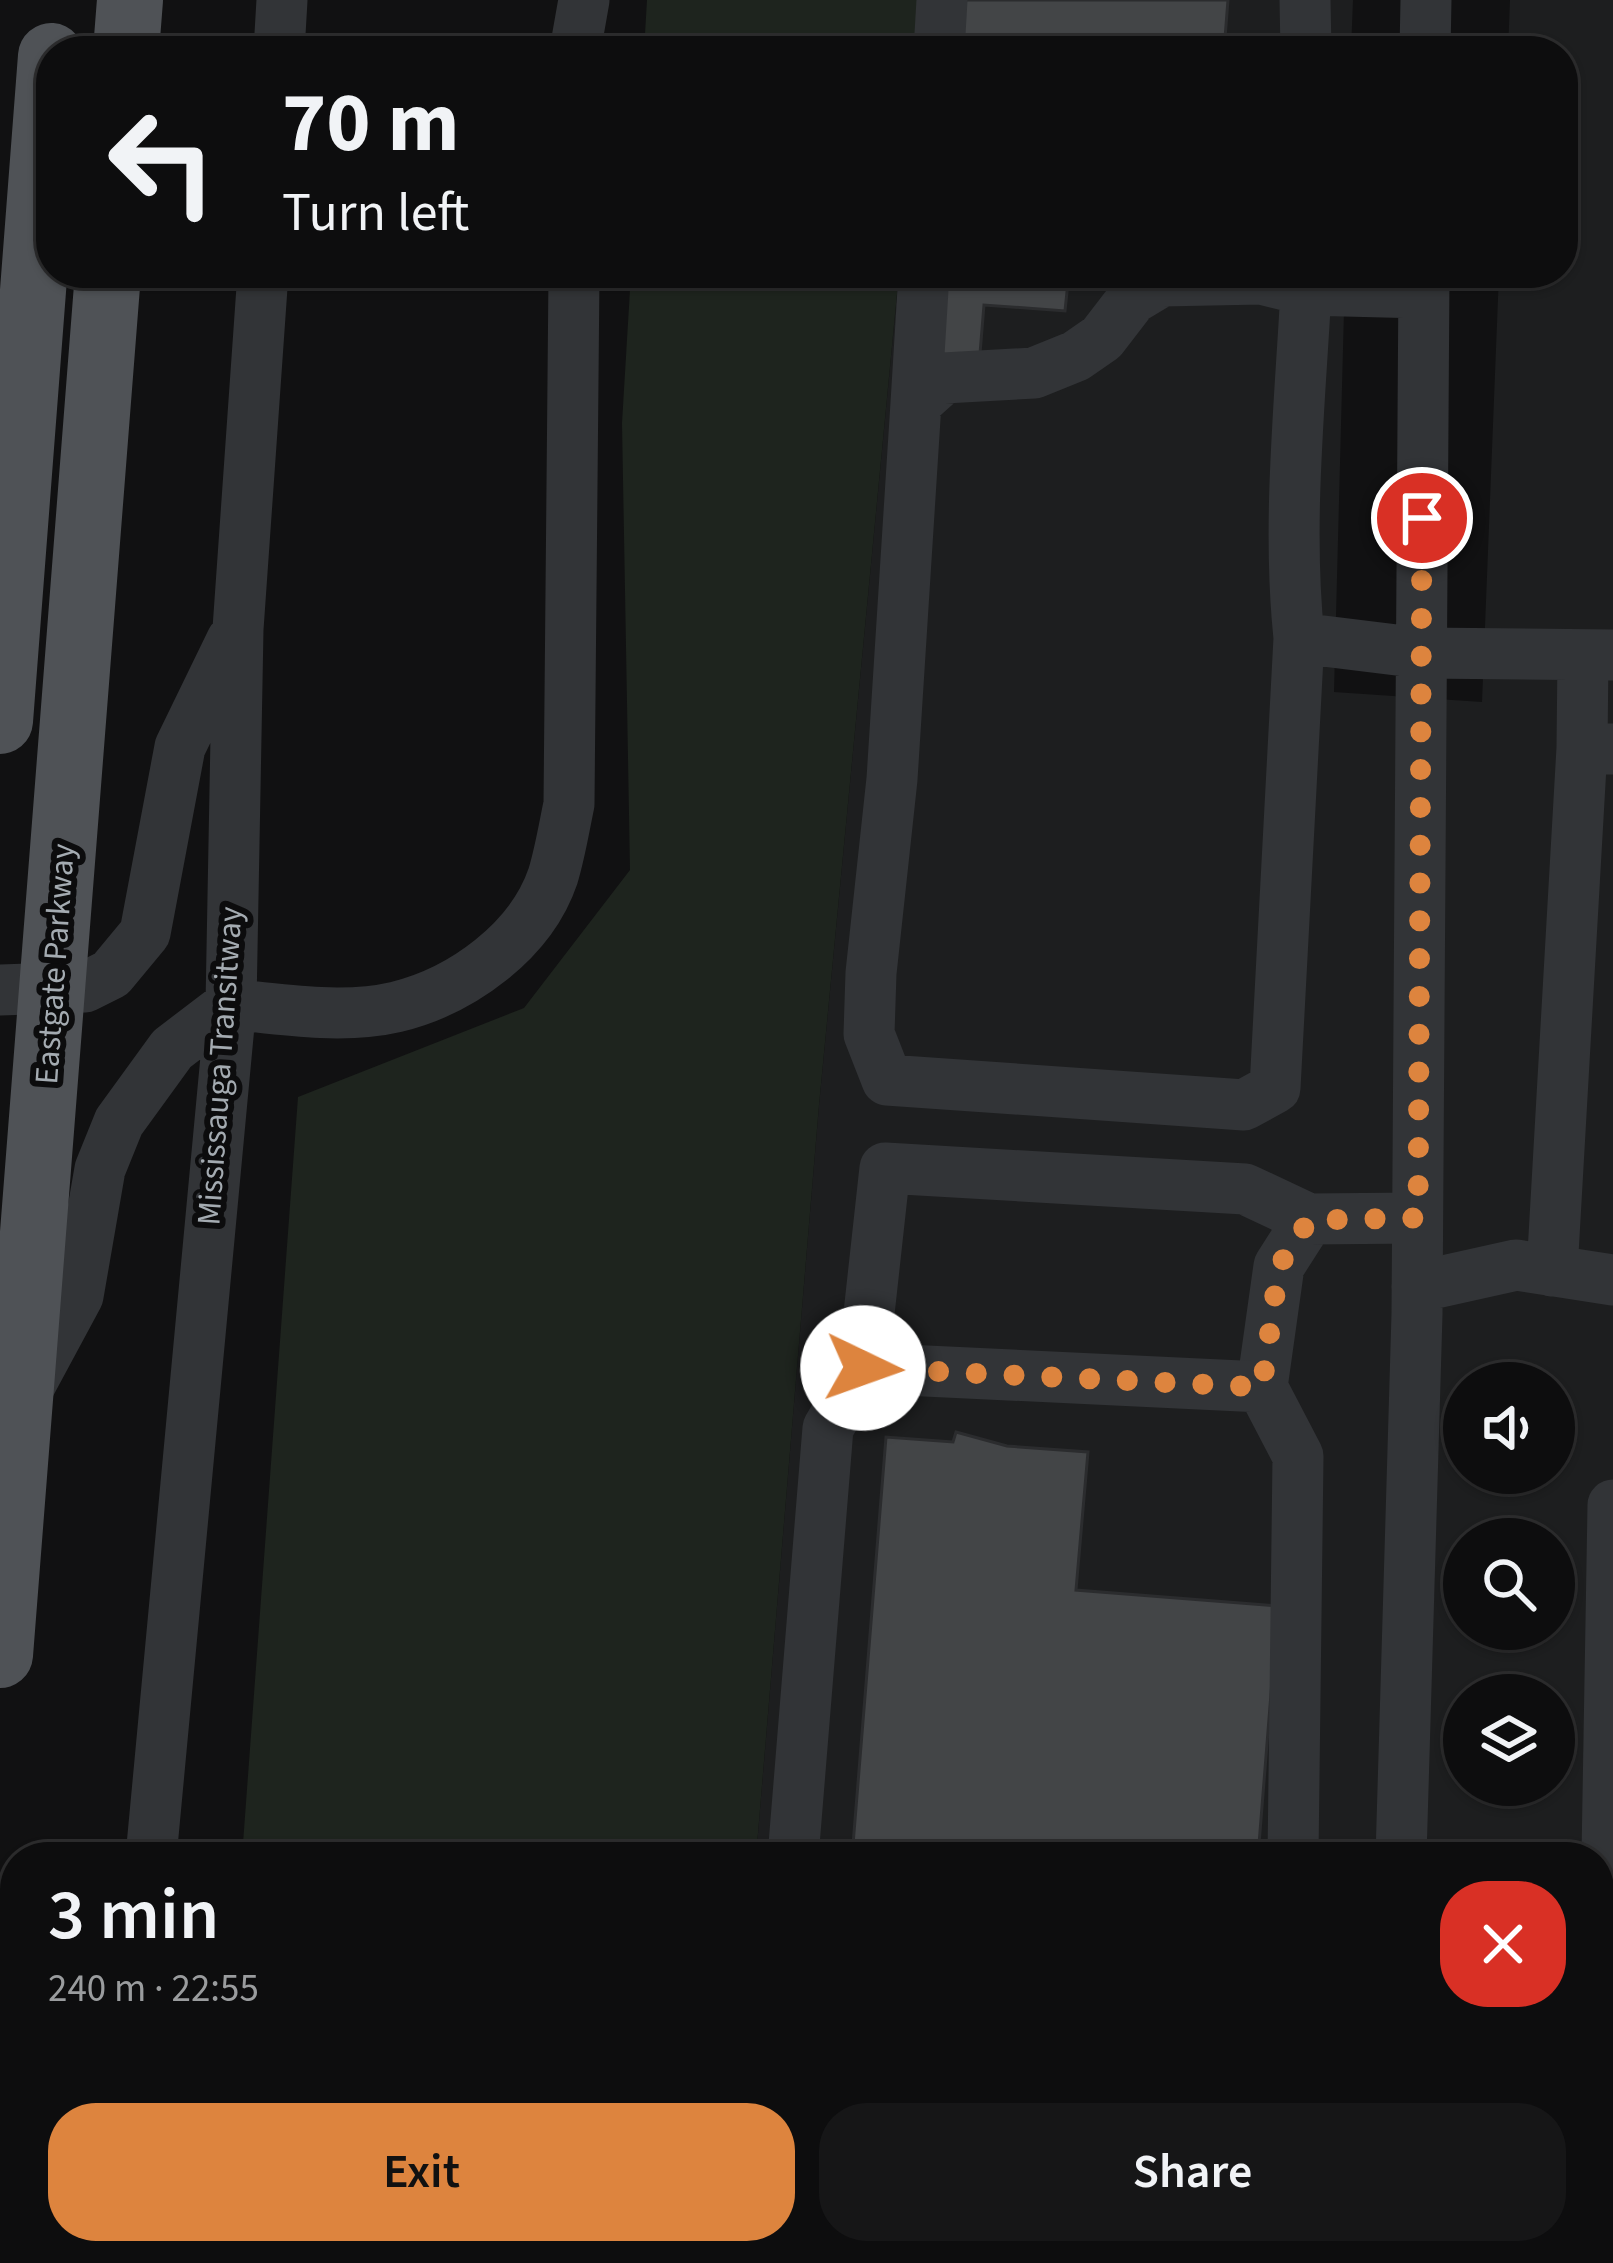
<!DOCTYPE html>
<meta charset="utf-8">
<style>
body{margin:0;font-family:"Source Sans 3",sans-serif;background:#161617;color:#f1f3f6;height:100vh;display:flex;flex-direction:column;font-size:45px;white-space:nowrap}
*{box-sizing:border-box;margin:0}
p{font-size:39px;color:#9a9c9e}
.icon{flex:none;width:66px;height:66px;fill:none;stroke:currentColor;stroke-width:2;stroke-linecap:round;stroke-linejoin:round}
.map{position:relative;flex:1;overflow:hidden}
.side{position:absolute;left:0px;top:1842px;width:1614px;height:423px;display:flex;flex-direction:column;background:#0d0d0e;border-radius:48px 48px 0 0;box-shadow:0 3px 9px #0004,0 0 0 3px #2d2d2e}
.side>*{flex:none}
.banner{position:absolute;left:36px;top:36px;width:1542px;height:252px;border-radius:48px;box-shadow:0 3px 9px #0004,0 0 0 3px #2d2d2e;background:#0d0d0e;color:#f1f3f6;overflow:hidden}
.tools{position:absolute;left:1443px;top:1362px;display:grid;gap:24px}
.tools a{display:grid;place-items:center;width:132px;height:132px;border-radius:50%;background:#0d0d0e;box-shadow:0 3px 9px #0004,0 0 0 3px #2d2d2e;font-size:60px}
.pin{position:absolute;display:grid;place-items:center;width:102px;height:102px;color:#fff;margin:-51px;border:6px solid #fff;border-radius:50%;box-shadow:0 3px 12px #0007}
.me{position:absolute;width:132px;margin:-66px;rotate:93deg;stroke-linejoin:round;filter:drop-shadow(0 0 9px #0008)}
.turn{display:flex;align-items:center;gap:42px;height:252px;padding:0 48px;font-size:54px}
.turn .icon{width:156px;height:156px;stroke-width:2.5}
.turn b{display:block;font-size:84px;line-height:102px}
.round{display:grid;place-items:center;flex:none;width:126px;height:126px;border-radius:48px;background:#161617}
.summary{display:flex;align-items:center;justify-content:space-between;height:204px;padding:0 48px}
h1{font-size:72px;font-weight:600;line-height:90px}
.action{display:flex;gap:24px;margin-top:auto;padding:24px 48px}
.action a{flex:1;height:138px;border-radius:48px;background:#dd843e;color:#111;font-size:48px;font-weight:600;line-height:138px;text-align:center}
.action a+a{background:#161617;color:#f1f3f6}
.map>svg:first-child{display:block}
.built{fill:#1d1e1f;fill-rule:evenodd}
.green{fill:#1e241e}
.building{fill:#434547;stroke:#2b2c2e;stroke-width:3}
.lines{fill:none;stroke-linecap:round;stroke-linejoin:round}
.minor{stroke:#323437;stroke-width:51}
.major{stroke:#4f5256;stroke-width:66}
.route{stroke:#dd843e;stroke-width:21;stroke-dasharray:0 37.8}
.labels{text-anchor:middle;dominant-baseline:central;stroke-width:12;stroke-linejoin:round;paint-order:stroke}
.street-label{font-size:33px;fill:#a4abb1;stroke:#0c0c0d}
</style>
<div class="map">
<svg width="1613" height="2263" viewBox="0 0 1613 2263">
<rect width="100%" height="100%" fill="#111112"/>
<path class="built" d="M925,0H1353L1351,51H920Z
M1510,0H1613V2263H722L723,2250H1599V1857H756L819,1105L899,273H1345L1334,692L1482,702L1499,273H1563V51H1508ZM1464,1383H1554V1473H1464ZM1464,1539H1554V1629H1464ZM1464,1695H1554V1785H1464Z"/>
<path class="green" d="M647,0H925L920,51H644Z
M631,273H899L819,1105L756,1857H242L298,1097L524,1008L630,870L622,423Z
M213,2250H723L722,2263H212Z"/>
<path class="building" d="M956,0H1228L1224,51H952Z
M933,273H1069L1065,311L984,305L979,366L926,362Z
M956,1432L1007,1446L1088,1452L1076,1590L1278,1606L1258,1857H852L886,1437L953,1442Z
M821,2250H1264L1263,2263H820Z"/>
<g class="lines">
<path class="minor" d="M1305,0L1306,51
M279,51L282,0
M575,51L584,0
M939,51L942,0
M1425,51L1426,0
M1306,273V290C1300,404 1287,524 1299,638L1275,1088L1244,1105L887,1080L869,1034L871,973L892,779L916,403L944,378L1034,373L1076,356L1102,338L1132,299L1162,281L1261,279L1306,290L1423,293
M916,403L924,273
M1299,638L1421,653L1613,655
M1583,655L1582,748L1613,749
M0,990L85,987L111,974L145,933L180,747L232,640
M1552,1271L1582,748
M1417,1287L1516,1265L1613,1280
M863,1368L885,1168L1245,1189L1309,1219
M22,1400L78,1296L100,1169L119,1122L172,1049L231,1004C283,1010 345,1019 396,1007C462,991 531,941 553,876C560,853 564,828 569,804L574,273
M151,1857L231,1004L238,629L263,273
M793,1857L828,1428L863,1368L1262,1387
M1293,1857L1298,1456L1262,1387L1279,1266L1309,1219L1417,1218
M1401,1857L1417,1314L1424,273
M135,2263L136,2250
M761,2263L762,2250
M1288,2263L1289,2250
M1390,2263V2250
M1600,2263L1613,1505"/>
<path class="major" d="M126,51L130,0
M0,721L51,56
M0,1655L108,273"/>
</g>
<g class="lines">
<path class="route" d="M863,1368L1262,1387L1279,1266L1309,1220L1418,1218L1422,518"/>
</g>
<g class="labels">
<g class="street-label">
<text transform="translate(55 964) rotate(-86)">Eastgate Parkway</text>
<text transform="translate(220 1066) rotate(-86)">Mississauga Transitway</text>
</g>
</g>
</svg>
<div class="tools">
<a><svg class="icon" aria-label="sound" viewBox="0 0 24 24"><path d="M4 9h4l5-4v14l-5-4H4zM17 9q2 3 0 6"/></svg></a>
<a><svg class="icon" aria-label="search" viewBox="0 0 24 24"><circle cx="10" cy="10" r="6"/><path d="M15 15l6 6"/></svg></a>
<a><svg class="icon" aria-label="layers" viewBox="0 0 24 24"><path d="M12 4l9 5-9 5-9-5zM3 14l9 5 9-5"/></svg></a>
</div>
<div class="pin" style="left:1422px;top:518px;background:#d93025"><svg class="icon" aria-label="arrive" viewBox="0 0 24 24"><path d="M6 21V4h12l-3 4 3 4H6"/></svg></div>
<svg class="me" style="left:863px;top:1368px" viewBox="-20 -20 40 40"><circle r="19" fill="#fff"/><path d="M0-13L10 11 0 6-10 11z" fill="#dd843e"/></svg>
<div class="banner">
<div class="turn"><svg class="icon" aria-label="left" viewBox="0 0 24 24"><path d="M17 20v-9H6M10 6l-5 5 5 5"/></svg><div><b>70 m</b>Turn left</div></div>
</div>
<section class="side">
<div class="summary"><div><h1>3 min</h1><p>240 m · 22:55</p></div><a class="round" style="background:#d93025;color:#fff"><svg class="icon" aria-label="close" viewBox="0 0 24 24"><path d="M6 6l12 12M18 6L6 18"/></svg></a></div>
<div class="action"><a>Exit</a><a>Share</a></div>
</section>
</div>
